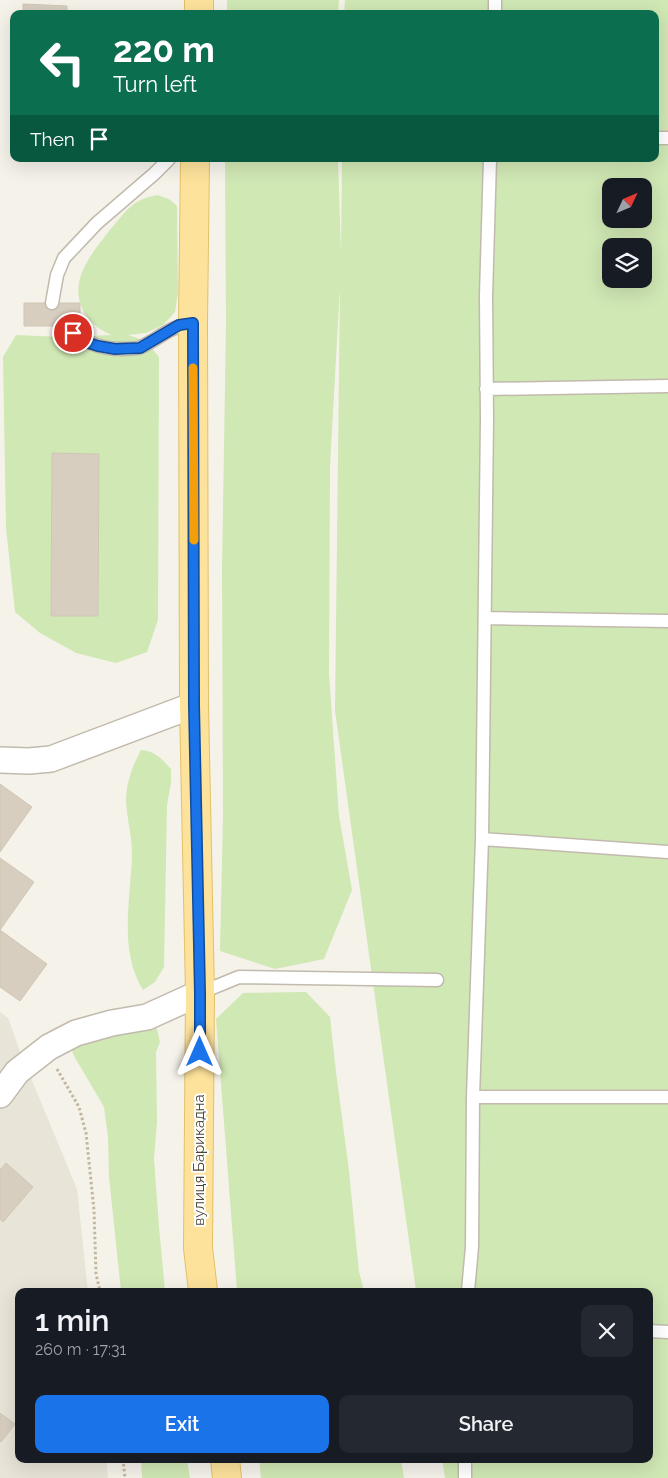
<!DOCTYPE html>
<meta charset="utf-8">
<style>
body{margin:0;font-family:Raleway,sans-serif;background:#242831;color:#f1f3f6;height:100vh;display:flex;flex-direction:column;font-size:19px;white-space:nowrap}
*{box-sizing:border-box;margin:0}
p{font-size:16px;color:#9ea1a6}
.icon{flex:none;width:28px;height:28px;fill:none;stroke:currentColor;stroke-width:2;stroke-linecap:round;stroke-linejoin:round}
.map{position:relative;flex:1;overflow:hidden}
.details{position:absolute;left:15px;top:1288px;width:638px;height:175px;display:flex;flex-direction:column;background:#171b24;border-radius:10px;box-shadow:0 5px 20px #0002}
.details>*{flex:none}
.hud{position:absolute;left:10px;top:10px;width:649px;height:152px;border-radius:10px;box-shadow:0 5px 20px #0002;background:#0b6e4f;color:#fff;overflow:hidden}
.needle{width:32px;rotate:46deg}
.tools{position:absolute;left:602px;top:178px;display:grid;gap:10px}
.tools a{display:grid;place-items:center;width:50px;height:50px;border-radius:10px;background:#171b24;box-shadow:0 5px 20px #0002;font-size:25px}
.pin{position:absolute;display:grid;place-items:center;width:42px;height:42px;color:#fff;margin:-21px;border:2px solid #fff;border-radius:50%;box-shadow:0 1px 5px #0007}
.me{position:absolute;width:55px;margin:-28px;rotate:0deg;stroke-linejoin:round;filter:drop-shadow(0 0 4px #0008)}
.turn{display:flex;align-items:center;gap:18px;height:105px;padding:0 20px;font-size:22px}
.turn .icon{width:65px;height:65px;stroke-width:2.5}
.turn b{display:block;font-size:35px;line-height:42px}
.then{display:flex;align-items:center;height:48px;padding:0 20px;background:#0003;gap:10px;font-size:19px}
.round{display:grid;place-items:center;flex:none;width:52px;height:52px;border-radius:10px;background:#242831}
.summary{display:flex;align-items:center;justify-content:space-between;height:85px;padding:0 20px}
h1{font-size:30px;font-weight:600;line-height:38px}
.action{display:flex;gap:10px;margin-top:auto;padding:10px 20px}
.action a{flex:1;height:58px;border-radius:10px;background:#1a73e8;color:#fff;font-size:20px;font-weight:600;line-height:58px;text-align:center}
.action a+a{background:#242831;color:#f1f3f6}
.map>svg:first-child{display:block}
.residential{fill:#e9e4d8}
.green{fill:#d0e8b4;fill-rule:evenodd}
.building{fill:#d7cec0;stroke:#d1c6b3}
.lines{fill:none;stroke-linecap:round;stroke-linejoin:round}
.service-casing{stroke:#c1baad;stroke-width:15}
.minor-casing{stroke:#c1baad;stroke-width:28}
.primary-casing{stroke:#e3c06a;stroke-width:30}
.path{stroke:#c2b69e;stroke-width:3;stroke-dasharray:2.5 2.5;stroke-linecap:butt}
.service{stroke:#fff;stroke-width:12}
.minor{stroke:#fff;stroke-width:25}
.primary{stroke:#fde29b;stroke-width:28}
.route-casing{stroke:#114b97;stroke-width:12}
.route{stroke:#1a73e8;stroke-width:9}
.slow{stroke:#f59e0b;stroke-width:9}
.labels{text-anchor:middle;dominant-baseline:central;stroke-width:4;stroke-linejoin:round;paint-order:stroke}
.street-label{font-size:15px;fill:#494338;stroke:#fff}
</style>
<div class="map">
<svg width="668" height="1478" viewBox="0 0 668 1478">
<rect width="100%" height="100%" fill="#f5f2ea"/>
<path class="residential" d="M0,1012L8,1018L21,1054L77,1189L88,1291H19V1459H106L108,1478H0Z"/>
<path class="green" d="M227,0H339L338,14H227Z
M345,0H668V1478H445L442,1459H649V1291H416L335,711L340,287L330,466L329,673L339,816L352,890L324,959L275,969L220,951L223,815L222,570L226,323L225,159H338L341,252L342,159H655V14H344ZM611,186H644V219H611ZM611,246H644V279H611Z
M157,195L169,199L177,206L178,293L175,312L163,325L146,333L128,335L146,341L159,357L158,620L147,652L116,663L76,653L40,633L15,612L6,528L3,357L16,335L62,337L112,335C85,325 70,298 83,270C89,256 100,243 109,231C118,221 127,207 139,201C144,198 152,196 157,195Z
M141,750C155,751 162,759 171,769V783L167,805L164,967L155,982L143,990C118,949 131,899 132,854C132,836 127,819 126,801C126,783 133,765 141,750Z
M306,992L330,1017L336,1072L349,1171L359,1272L364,1291H237L216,1019L243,993Z
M140,1017L157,1029L160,1042L156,1052L157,1122L154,1159L159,1227L165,1291H121L109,1177L108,1137L104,1107L74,1056L68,1040Z
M141,1459H187L190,1478H142Z
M259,1459H401L404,1478H261Z"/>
<path class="building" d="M23,4L67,6V14H23Z
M24,303H80V326H24Z
M52,453L99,454L98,616H51Z
M0,784L32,807L0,852Z
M0,858L34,882L0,930L47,964L20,1001L0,987Z
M6,1163L33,1187L3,1222L0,1219V1170Z
M0,1413L15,1424L1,1442L0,1441Z"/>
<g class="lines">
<g class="service-casing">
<path id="service" d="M495,14V0
M655,138H668
M52,303L57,275L64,258L97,223L154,174L169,159
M62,326C84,341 98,350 126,349C131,348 137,349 141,347C162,337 168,327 193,323
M486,389L668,386
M485,618L668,621
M482,839L668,852
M200,993L239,977L437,980
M473,1097H668
M468,1291L472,1247L473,1097L482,839L487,419L486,296L490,159
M649,1331L668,1332
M465,1459V1478"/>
</g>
<g class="minor-casing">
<path id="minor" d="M0,760L29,761L51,759L194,705
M0,1095L17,1072L49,1047L76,1033L112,1023L147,1017L200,993"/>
</g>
<g class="primary-casing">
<path id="primary" d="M199,14V0
M195,159L193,323L194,705L200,993L198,1248L203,1291
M225,1459L227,1478"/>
</g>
<path class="path" d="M57,1069L79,1107L86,1133L94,1210L96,1274L100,1291
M123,1459L125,1478"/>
<use href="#service" class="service"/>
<use href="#minor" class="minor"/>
<use href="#primary" class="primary"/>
</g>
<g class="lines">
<g class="route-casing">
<path id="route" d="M73,333L83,341L98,346L115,349L140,348L179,325L193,323L194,705L200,993V1052"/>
</g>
<use href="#route" class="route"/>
<path class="slow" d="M193,368L194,540"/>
</g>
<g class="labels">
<g class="street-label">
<text transform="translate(199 1160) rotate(-90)">вулиця Барикадна</text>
</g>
</g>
</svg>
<div class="tools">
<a><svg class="needle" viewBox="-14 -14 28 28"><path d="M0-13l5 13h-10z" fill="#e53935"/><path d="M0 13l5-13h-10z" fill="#9ea1a6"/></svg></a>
<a><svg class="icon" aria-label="layers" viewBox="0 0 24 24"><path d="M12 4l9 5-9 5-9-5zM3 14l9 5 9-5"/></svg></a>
</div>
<div class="pin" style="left:73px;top:333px;background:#d93025"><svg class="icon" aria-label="arrive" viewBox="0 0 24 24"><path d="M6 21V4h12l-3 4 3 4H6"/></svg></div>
<svg class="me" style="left:200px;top:1052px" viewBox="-20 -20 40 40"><path d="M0-17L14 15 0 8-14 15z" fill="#1a73e8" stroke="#fff" stroke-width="4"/></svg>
<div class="hud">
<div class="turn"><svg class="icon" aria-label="left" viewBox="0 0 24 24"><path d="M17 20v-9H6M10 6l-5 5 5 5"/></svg><div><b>220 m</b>Turn left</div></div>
<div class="then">Then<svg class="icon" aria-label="arrive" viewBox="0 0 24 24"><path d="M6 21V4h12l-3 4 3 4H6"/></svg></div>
</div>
<section class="details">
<div class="summary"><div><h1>1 min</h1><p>260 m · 17:31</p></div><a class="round"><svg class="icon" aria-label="close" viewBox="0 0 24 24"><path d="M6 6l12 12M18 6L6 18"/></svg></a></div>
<div class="action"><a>Exit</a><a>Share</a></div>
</section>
</div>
